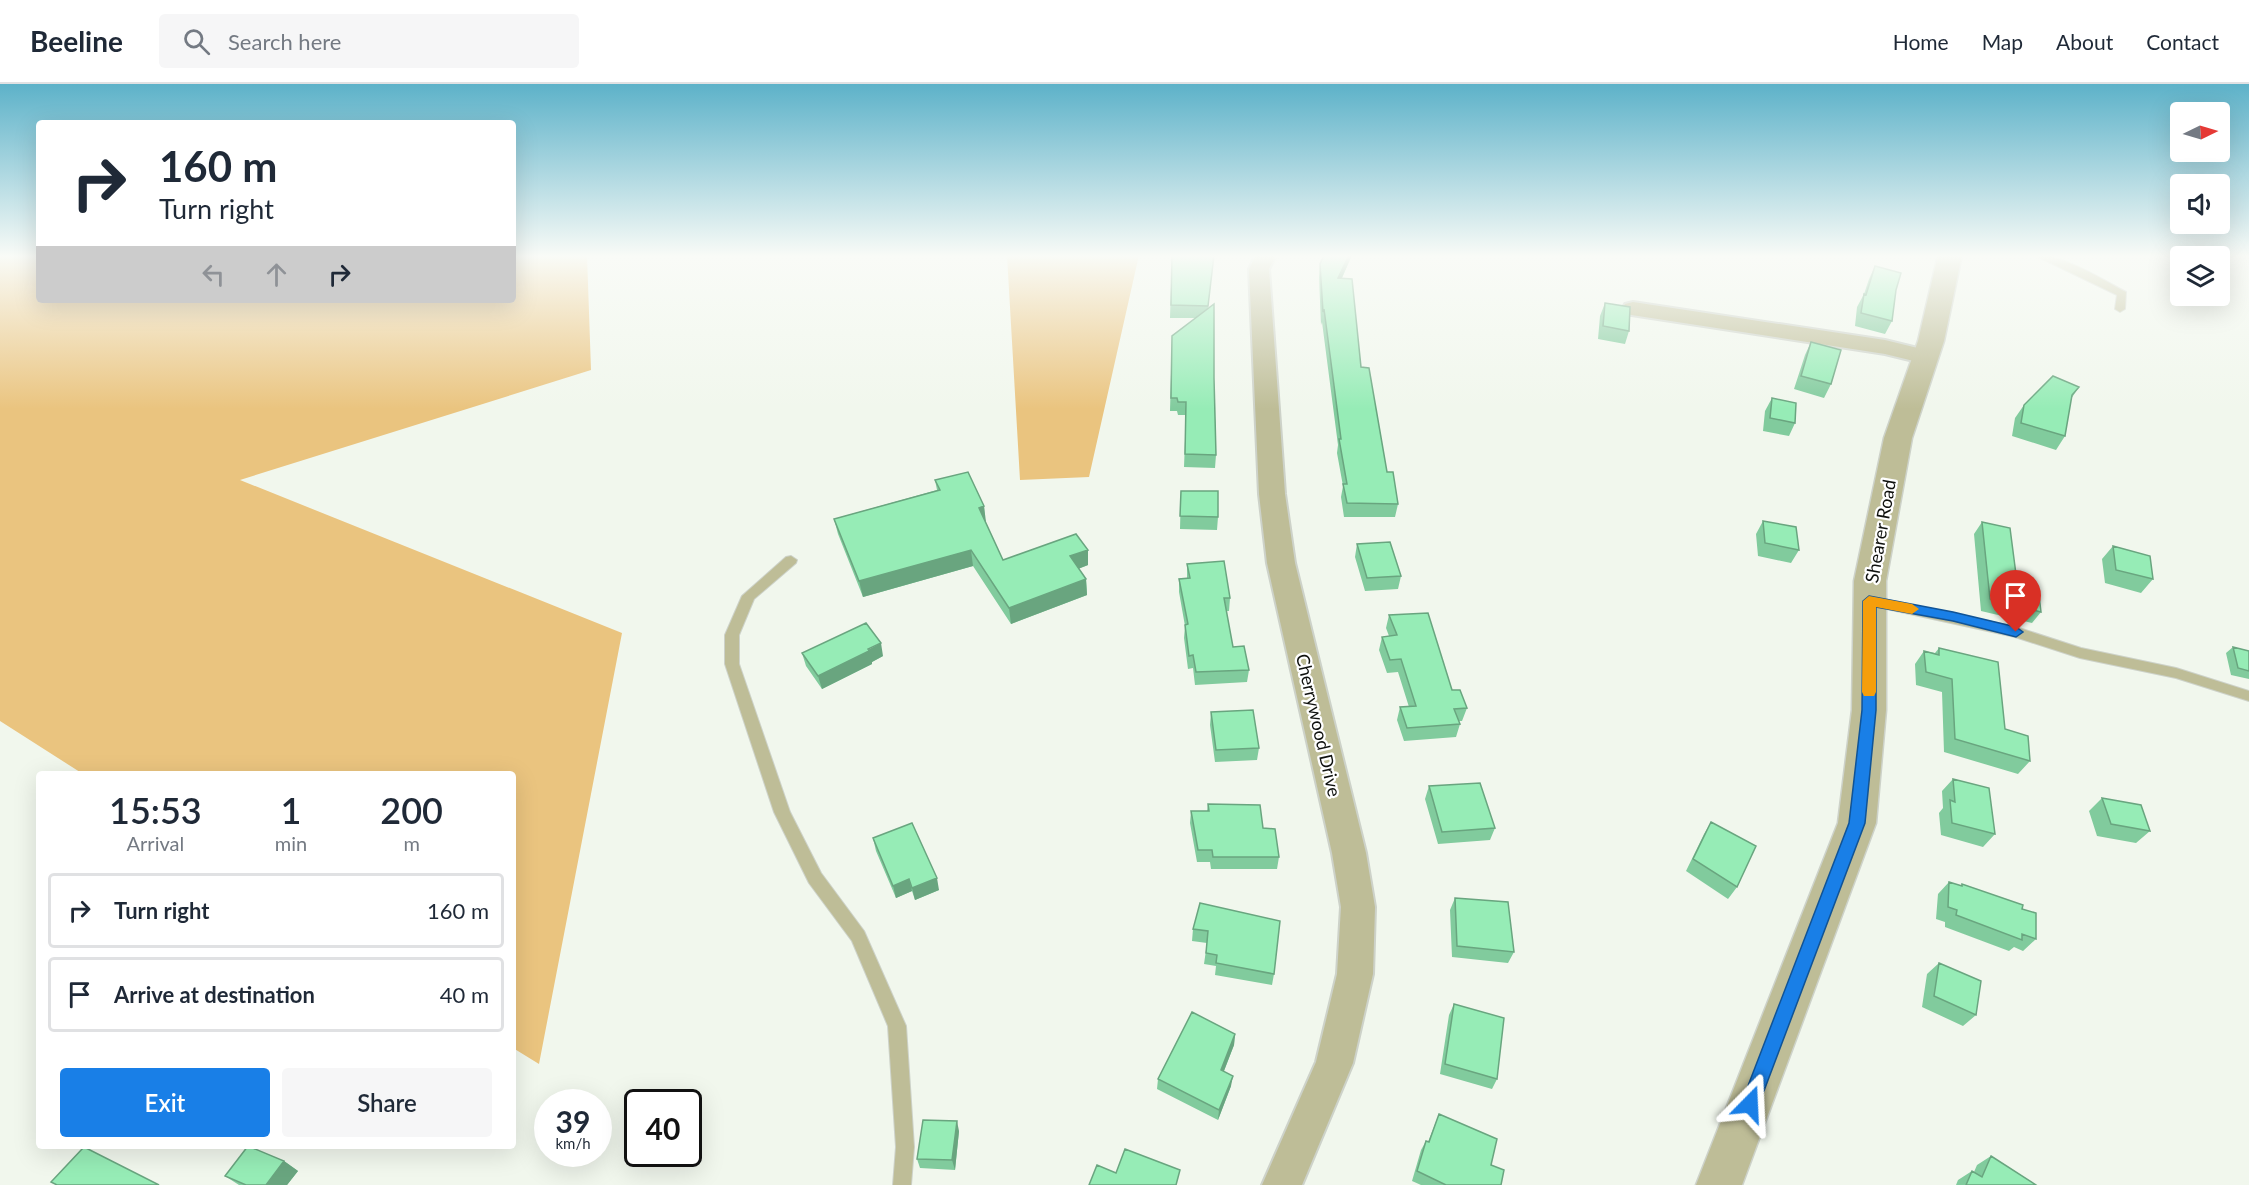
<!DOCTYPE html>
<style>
body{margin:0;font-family:Lato,sans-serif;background:#f6f6f7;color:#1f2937;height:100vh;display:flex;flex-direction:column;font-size:22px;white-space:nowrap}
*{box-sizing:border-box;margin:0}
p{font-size:20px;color:#747a83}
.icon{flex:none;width:33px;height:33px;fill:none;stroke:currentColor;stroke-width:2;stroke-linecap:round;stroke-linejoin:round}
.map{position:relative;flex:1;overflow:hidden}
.panel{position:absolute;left:36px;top:687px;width:480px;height:378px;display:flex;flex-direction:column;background:#fff;border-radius:6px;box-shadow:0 6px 24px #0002}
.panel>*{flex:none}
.top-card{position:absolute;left:36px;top:36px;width:480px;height:183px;border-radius:6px;box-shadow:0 6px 24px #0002;background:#fff;color:#1f2937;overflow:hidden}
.needle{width:39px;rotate:85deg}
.buttons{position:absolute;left:2170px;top:18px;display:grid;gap:12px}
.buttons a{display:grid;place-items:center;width:60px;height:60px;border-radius:6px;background:#fff;box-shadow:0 6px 24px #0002;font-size:30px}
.speed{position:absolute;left:534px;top:1005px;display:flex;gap:12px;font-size:30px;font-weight:700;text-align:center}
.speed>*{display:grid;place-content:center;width:78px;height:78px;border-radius:50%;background:#fff;box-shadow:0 6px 24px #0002;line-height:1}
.speed small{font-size:15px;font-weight:400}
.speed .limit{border:3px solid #111;border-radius:9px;background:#fff;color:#111}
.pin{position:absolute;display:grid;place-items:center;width:51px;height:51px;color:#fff;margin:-62px -26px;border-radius:50% 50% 50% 0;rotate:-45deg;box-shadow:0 0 6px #0007}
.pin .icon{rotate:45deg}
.me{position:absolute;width:66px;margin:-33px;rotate:21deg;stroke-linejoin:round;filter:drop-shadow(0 0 4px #0008)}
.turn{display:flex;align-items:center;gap:21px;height:126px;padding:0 24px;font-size:27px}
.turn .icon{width:78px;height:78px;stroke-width:2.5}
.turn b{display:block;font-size:42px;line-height:51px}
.lanes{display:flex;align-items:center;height:57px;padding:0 24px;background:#0003;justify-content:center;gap:30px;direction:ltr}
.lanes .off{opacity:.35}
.eta{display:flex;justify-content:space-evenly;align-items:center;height:102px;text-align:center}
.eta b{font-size:36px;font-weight:600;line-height:42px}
.primary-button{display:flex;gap:12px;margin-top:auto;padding:12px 24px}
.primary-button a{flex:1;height:69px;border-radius:6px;background:#197fe7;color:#fff;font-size:24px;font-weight:600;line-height:69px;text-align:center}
.primary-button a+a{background:#f6f6f7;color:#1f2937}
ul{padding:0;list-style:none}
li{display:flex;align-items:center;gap:18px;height:75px;margin:0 12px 9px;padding:0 12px;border:3px solid #e0e1e3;border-radius:6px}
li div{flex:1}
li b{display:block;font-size:22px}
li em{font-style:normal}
header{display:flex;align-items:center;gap:36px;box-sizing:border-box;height:84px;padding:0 30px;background:#fff;border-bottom:2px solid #e0e1e3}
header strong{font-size:28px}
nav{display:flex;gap:33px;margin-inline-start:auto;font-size:21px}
.search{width:420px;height:54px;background:#f6f6f7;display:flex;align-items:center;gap:15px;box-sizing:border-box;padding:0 21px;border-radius:6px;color:#747a83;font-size:22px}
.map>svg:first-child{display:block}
.green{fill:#eac47f}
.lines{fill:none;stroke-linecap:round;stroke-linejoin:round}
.service-casing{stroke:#cdd2c9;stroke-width:2}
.minor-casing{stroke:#cdd2c9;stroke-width:4}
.tertiary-casing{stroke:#cdd2c9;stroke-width:3}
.service{fill:#bebd97;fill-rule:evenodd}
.minor{fill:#bebd97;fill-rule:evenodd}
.tertiary{fill:#bebd97;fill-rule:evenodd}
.wall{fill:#81cb9d}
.shaded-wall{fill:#69a57f}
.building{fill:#96ecb6;stroke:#69a57f;stroke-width:1.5}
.route{fill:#197fe7;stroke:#105396;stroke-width:1.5}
.slow{fill:#f59e0b}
.labels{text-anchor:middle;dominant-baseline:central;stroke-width:4.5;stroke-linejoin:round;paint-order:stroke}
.street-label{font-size:18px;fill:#0f110e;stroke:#fff}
</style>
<header>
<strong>Beeline</strong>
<div class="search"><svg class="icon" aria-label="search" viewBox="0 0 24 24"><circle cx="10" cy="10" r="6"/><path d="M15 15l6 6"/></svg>Search here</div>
<nav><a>Home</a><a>Map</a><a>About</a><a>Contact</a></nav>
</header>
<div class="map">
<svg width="2249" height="1101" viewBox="0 0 2249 1101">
<rect width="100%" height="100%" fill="#f1f7ed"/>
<path class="green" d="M0,171H39V216H513V171H587L591,286L240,396L622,549L539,980L513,964V690H83L0,637Z
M1007,171H1139L1089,393L1020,396Z"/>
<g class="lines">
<g class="service-casing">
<path id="service" d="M2034,171C2060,169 2102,195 2126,208L2125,225L2120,228L2115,225L2117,211Z
M791,472L797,476L796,479L754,515L739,551V580L790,728L821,789L864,847L906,942L914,1063L911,1101H893L896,1063L888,942L852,857L809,799L774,728L725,580V551L742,512L786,473Z
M1869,512L2016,543L2081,564L2176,584L2249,607V617L2176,594L2080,574L2015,553L1864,520L1862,517Z"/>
</g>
<g class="minor-casing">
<path id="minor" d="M1256,171H1276L1269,185L1285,410L1295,479L1366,769L1375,823L1373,890L1353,979L1302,1101H1262L1316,978L1337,890L1341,823L1332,769L1267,479L1259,410L1249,185Z
M1633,218L1885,256L1934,268L1937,273L1934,278L1926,280L1885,270L1625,230L1622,225L1625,220Z"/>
</g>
<g class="tertiary-casing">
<path id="tertiary" d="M1938,171H1962L1944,257L1912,354L1886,497V626L1876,739L1742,1101H1696L1838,739L1852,626L1854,497L1884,354L1918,257Z"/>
</g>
<use href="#service" class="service"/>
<use href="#minor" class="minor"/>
<use href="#tertiary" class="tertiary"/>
</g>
<path class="wall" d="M1172,171H1214L1208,224L1214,294L1216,371L1215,384L1184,383L1186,331H1178L1177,327H1170L1172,252L1196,234H1170Z
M1324,171H1352L1342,194L1361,283L1387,388L1398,420L1395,433H1344L1341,413L1343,402L1337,369L1338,361L1322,238L1321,241L1319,193L1320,180Z
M1875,182L1896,206L1892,237L1885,250L1855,242L1857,223L1864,210L1869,195Z
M1605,219L1629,247L1625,260L1598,255L1600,232Z
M1811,258L1831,300L1824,314L1794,305L1805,271Z
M2079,303L2071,315L2065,352L2056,366L2012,352L2015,334L2024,321Z
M1772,314L1795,339L1789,352L1763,347L1765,327Z
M935,396L984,422L985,438L1003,476L1088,481L1078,485L1086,495L1087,511L1011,540L973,482L863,513L838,450L834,435L937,406Z
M1181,407L1218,433L1217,446L1180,445Z
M1763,437L1799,466L1791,479L1758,472L1756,450Z
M1982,438L2017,498L2041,528L2032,539L1981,527L1974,450Z
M1357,460L1401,492L1398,505L1365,507L1355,473Z
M2113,462L2153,495L2141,509L2105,499L2102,475Z
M1187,480L1230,514L1229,527H1226L1233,563L1249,586L1247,598L1195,601L1193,584L1188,585L1184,554L1185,542L1179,508V495L1187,494Z
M1389,531L1467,624L1462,637H1459L1460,640L1456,653L1404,657L1397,636L1400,623H1409L1398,588L1387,589L1379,566L1382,553L1389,552L1386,544Z
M2233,563L2249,567V595L2231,591L2226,569Z
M1939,564L2030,677L2018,690L1944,668L1942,608L1916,601L1915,580L1924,567L1935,569Z
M802,569L883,572L872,578V580L822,605L806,582Z
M1211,628L1259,664L1257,676L1215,678L1210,641Z
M1953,695L1995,750L1983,763L1941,751L1939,729L1943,724L1942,707Z
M1429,702L1495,744L1490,756L1438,760L1425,715Z
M2102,714L2150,747L2136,759L2097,752L2089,727Z
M1208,720L1263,744L1279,773L1277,785H1211L1210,778H1197L1190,739L1191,727H1207Z
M1711,738L1737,803L1728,815L1686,787L1704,750Z
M873,754L939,806L915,816L912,807L896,814L876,767Z
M1949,798L1961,802L1962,800L2022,825L2036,855L2023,867L2014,863L2009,867L1945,843V838L1936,835L1938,810Z
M1455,814L1514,868L1508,879L1452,873L1450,826Z
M1200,819L1274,890L1272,901L1215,891L1216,882L1204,880L1207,859L1192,857L1193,845Z
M1939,879L1976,931L1963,942L1922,923L1927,890Z
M1454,920L1497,995L1492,1005L1440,990L1449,931Z
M1235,950L1234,961L1224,987L1231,1002L1218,1036L1157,1005L1158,995Z
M1439,1030L1491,1081L1501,1101H1421L1412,1097L1421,1066L1426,1057L1428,1058Z
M959,1047L955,1086L920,1084L917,1075Z
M1991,1072L2036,1101H1956L1958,1096L1972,1087L1974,1088L1977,1081Z
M284,1077L298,1087L287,1101H239L225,1092Z"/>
<path class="shaded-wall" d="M1349,171H1352L1336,207L1338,194Z
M984,422L986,438L981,439L979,424Z
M971,466L973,482L863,513L859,497Z
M1088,466V481L1070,488V472Z
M1086,495L1087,511L1011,540L1009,524Z
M881,559L883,572L872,578V580L822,605L818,592Z
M937,794L939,806L915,816L912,804Z
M909,795L912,807L896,814L893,802Z
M1235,950L1234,961L1220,997L1221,986Z
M1233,992L1231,1002L1218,1036L1219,1026Z
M957,1037L959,1047L955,1086L952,1076Z
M284,1077L298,1087L287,1101H266Z"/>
<path class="building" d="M1172,171H1214L1208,222L1171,221Z
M1324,171H1349L1338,194L1352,195L1361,283L1369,284L1387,388H1393L1398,420L1347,419L1343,400H1347L1339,355H1341L1324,225L1323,228L1320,180Z
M1875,182L1901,189L1896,206L1892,237L1861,229L1864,210L1866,211Z
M1605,219L1630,223L1629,247L1603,242Z
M1214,220V294L1216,371L1185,370L1186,318H1178L1177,314H1171L1172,252Z
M1811,258L1841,266L1831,300L1801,292Z
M2053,292L2079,303L2072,311L2065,352L2021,339L2024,321Z
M1772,314L1796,319L1795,339L1770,334Z
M968,388L984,422L979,424L1003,476L1076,450L1088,466L1070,472L1086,495L1009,524L971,466L859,497L834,435L940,406L935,396Z
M1181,407H1218V433L1180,432Z
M1763,437L1796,443L1799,466L1765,459Z
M1982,438L2010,444L2017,498L2038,503L2041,528L1990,515Z
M1390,458L1401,492L1367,494L1357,460Z
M2113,462L2150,472L2153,495L2116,486Z
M1224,477L1230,514H1224L1233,563L1244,562L1249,586L1196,588L1193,571L1189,572L1185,541L1188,540L1179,495L1190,494L1187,480Z
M1428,529L1452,606H1460L1467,624L1454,625L1460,640L1407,644L1400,623L1416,622L1401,575L1390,576L1382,553L1397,551L1389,531Z
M866,539L881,559L868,565L869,567L818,592L802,569Z
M2233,563L2249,567V587L2238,584Z
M1939,564L1998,578L2005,645L2028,652L2030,677L1955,655L1952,595L1926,588L1924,567L1939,571Z
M1253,626L1259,664L1216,666L1211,628Z
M1953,695L1989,704L1995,750L1952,739L1950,716L1955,718Z
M1480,699L1495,744L1442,748L1429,702Z
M2102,714L2141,721L2150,747L2111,740Z
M1208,720L1260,721L1263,744L1275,745L1279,773H1213L1212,766H1198L1191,727H1209Z
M1711,738L1756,762L1737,803L1693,775Z
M912,739L937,794L912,804L909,795L893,802L873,754Z
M1949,798L1962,802V800L2023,821L2022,825L2036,829V855L2022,850V856L1956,831L1957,826L1948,823Z
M1455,814L1508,818L1514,868L1457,862Z
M1200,819L1280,837L1274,890L1216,879L1217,871L1206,869L1208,847L1193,845Z
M1939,879L1981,897L1976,931L1934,912Z
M1454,920L1504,934L1497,995L1445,980Z
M1192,928L1235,950L1221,986L1233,992L1219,1026L1158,995Z
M1439,1030L1497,1055L1491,1081L1504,1086L1501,1101H1446L1417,1087L1426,1057L1429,1058Z
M923,1036L957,1037L952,1076L917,1075Z
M248,1062L284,1077L266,1101H246L225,1092Z
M84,1063L159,1101H57L51,1098Z
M1125,1065L1180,1086L1176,1101H1089L1097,1081L1116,1089Z
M1991,1072L2036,1101H1966L1972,1087L1982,1093Z"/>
<linearGradient id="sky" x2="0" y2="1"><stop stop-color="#5db2c9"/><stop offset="0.53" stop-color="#f9fbf7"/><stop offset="1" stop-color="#f9fbf7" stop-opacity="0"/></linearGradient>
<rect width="2249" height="325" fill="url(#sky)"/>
<path class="route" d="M1869,512L1953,528L2016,543L2023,548L2016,553L1953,537L1876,523V626L1865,739L1759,1020L1756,1027L1750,1029L1743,1027L1741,1020L1849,739L1862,626L1863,517Z"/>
<path class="slow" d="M1869,512L1912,520L1919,525L1912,530L1876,523V608L1874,612H1864L1862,608L1863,517Z"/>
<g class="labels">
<g class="street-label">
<text transform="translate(1880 447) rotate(-80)">Shearer Road</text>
<text transform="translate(1319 641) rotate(77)">Cherrywood Drive</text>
</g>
</g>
</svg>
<div class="buttons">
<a><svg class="needle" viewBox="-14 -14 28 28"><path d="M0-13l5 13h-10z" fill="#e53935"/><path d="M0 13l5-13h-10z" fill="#747a83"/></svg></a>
<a><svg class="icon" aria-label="sound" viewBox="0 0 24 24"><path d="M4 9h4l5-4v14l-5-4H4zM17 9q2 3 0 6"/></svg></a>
<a><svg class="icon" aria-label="layers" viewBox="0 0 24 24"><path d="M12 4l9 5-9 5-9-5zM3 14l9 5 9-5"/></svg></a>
</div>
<div class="speed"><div>39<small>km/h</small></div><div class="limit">40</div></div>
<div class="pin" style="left:2016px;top:548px;background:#d93025"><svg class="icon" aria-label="arrive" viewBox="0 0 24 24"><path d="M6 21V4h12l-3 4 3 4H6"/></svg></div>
<svg class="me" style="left:1750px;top:1020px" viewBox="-20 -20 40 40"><path d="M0-17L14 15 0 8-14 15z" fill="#197fe7" stroke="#fff" stroke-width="4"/></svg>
<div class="top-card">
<div class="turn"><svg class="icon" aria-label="right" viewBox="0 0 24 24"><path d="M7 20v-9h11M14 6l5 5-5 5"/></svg><div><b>160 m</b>Turn right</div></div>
<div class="lanes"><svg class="icon off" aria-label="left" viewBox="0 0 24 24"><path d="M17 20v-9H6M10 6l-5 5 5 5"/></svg><svg class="icon off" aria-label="ahead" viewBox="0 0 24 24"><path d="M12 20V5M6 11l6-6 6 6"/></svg><svg class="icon" aria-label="right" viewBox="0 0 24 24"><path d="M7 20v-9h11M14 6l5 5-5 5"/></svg></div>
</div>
<section class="panel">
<div class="eta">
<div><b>15:53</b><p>Arrival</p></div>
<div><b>1</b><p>min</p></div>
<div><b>200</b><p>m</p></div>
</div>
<ul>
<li><svg class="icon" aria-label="right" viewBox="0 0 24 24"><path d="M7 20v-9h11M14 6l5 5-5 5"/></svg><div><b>Turn right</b></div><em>160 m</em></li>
<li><svg class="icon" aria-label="arrive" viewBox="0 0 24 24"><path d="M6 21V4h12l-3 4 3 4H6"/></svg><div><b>Arrive at destination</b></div><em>40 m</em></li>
</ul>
<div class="primary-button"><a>Exit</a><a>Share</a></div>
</section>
</div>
